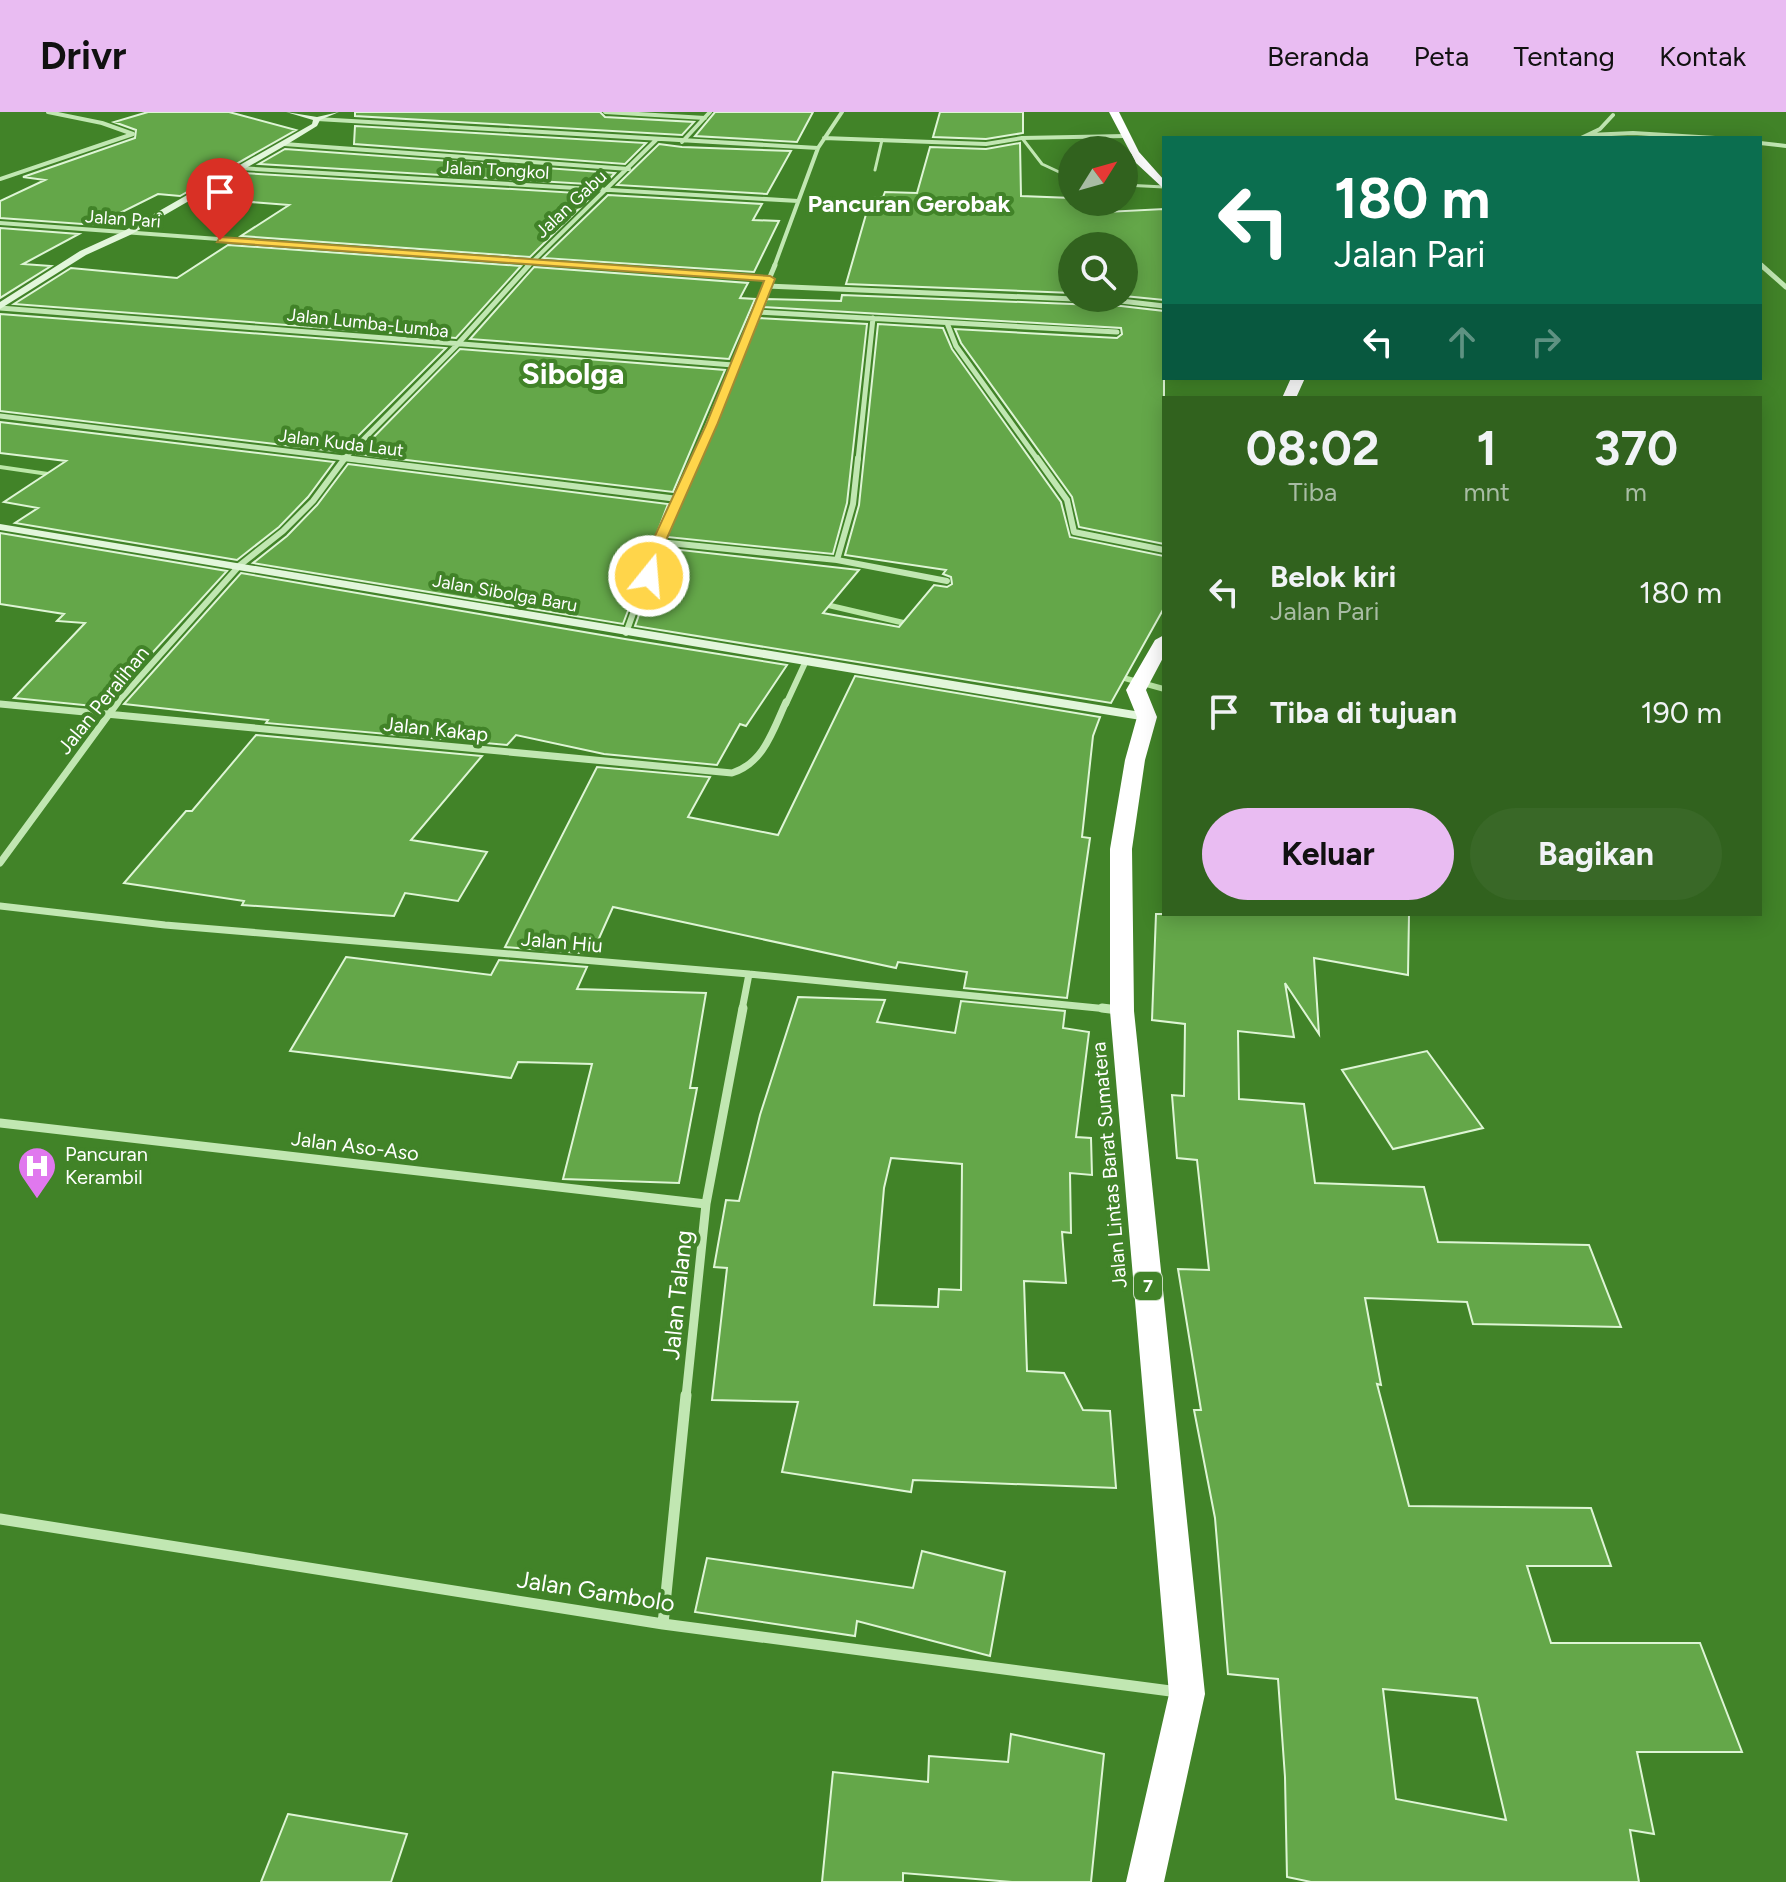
<!DOCTYPE html>
<html lang="id">
<style>
body{margin:0;font-family:Figtree,sans-serif;background:#396827;color:#f1f3f6;height:100vh;display:flex;flex-direction:column;font-size:30px;white-space:nowrap}
*{box-sizing:border-box;margin:0}
p{font-size:26px;color:#a8bca4}
.icon{flex:none;width:44px;height:44px;fill:none;stroke:currentColor;stroke-width:2;stroke-linecap:round;stroke-linejoin:round}
.map{position:relative;flex:1;overflow:hidden}
.side{position:absolute;left:1162px;top:284px;width:600px;height:520px;display:flex;flex-direction:column;background:#31621e;border-radius:0px;box-shadow:0 4px 20px #0003}
.side>*{flex:none}
.top-card{position:absolute;left:1162px;top:24px;width:600px;height:244px;border-radius:0px;box-shadow:0 4px 20px #0003;background:#0b6e4f;color:#fff;overflow:hidden}
.needle{width:52px;rotate:53deg}
.fabs{position:absolute;left:1058px;top:24px;display:grid;gap:16px}
.fabs a{display:grid;place-items:center;width:80px;height:80px;border-radius:50%;background:#31621e;box-shadow:0 4px 20px #0003;font-size:40px}
.pin{position:absolute;display:grid;place-items:center;width:68px;height:68px;color:#fff;margin:-82px -34px;border-radius:50% 50% 50% 0;rotate:-45deg;box-shadow:0 0 8px #0007}
.pin .icon{rotate:45deg}
.me{position:absolute;width:88px;margin:-44px;rotate:17deg;stroke-linejoin:round;filter:drop-shadow(0 0 6px #0008)}
.turn{display:flex;align-items:center;gap:28px;height:168px;padding:0 40px;font-size:36px}
.turn .icon{width:104px;height:104px;stroke-width:2.5}
.turn b{display:block;font-size:56px;line-height:68px}
.lanes{display:flex;align-items:center;height:76px;padding:0 40px;background:#0003;justify-content:center;gap:40px;direction:ltr}
.lanes .off{opacity:.35}
.eta{display:flex;justify-content:space-evenly;align-items:center;height:136px;text-align:center}
.eta b{font-size:48px;font-weight:700;line-height:56px}
.primary-button{display:flex;gap:16px;margin-top:auto;padding:16px 40px}
.primary-button a{flex:1;height:92px;border-radius:48px;background:#e9bcf2;color:#111;font-size:32px;font-weight:700;line-height:92px;text-align:center}
.primary-button a+a{background:#396827;color:#f1f3f6}
ul{padding:0;list-style:none}
li{display:flex;align-items:center;gap:24px;height:120px;padding:0 40px}
li div{flex:1}
li b{display:block;font-size:30px}
li em{font-style:normal}
header{display:flex;align-items:center;gap:48px;box-sizing:border-box;height:112px;padding:0 40px;background:#e9bcf2;color:#111}
header strong{font-size:38px}
nav{display:flex;gap:44px;margin-inline-start:auto;font-size:28px}
.map>svg:first-child{display:block}
.lines{fill:none;stroke-linecap:round;stroke-linejoin:round}
.stream{fill:#bae7a6;fill-rule:evenodd}
.building{fill:#64a749;stroke:#def5d5;stroke-width:2;fill-rule:evenodd}
.lane{stroke:#c1e7b2;stroke-width:3}
.street-far5{stroke:#c1e7b2;stroke-width:4}
.street-far4{stroke:#c1e7b2;stroke-width:5}
.street-far3{stroke:#c1e7b2;stroke-width:6}
.street-far2{stroke:#c1e7b2;stroke-width:7}
.street-far1{stroke:#c1e7b2;stroke-width:9}
.street{stroke:#c1e7b2;stroke-width:11}
.secondary{fill:#e2f6db;fill-rule:evenodd}
.highway{fill:#fff;fill-rule:evenodd}
.route{fill:#ffd54a;stroke:#a68a30;stroke-width:2}
.labels{text-anchor:middle;dominant-baseline:central;stroke-width:8;stroke-linejoin:round;paint-order:stroke}
.far-street-label{font-size:18px;fill:#fff;stroke:#418328}
.shield{fill:#418328;stroke:#c6dabe;stroke-width:2}
.shield-label{font-size:18px;font-weight:bold;fill:#fff}
.street-label{font-size:20px;fill:#fff;stroke:#418328}
.poi-label{font-size:20px;fill:#fff;stroke:#418328;text-anchor:start}
.far-district-label{font-size:24px;font-weight:bold;fill:#fff;stroke:#418328}
.near-street-label{font-size:24px;fill:#fff;stroke:#418328}
.far-town-label{font-size:30px;font-weight:bold;fill:#fff;stroke:#418328}
</style>
<header>
<strong>Drivr</strong>
<nav><a>Beranda</a><a>Peta</a><a>Tentang</a><a>Kontak</a></nav>
</header>
<div class="map">
<svg width="1786" height="1770" viewBox="0 0 1786 1770">
<rect width="100%" height="100%" fill="#418328"/>
<g class="lines">
<path class="stream" d="M0,353L62,362L66,364L62,366L0,357Z
M814,487L917,511L921,514L917,517L811,492L810,490Z
M1109,559L1164,574V580L1106,564L1104,562Z"/>
</g>
<path class="building" d="M148,0H229L296,18L180,84L158,82L96,113L0,106V89L45,68L23,65L135,26L136,18L114,10Z
M355,0H600L605,5L694,10L682,23L355,4Z
M715,0H813L797,30L695,24Z
M940,0H1023V21L986,27L933,25Z
M355,14L646,31L625,52L354,32Z
M1020,31L1021,84L1072,86V90L1105,93L1106,100L1164,97V188L1124,184V134H1072V181L846,172L871,85H883L885,80L917,81L930,35L986,37Z
M659,32L682,35L791,39L767,82L617,73Z
M285,37L615,61L604,73L259,52Z
M243,61L594,82L530,145L241,124L289,93L201,86Z
M608,83L762,92L753,108L779,109L754,160L543,146Z
M0,116L79,122L23,152L51,154L0,186Z
M228,133L521,154L456,226L14,192L71,156L177,166Z
M534,155L748,171L740,186L755,187L729,247L470,227Z
M842,183L1121,194L1164,199V432L1079,415L1072,385L961,231L955,217L1117,226L1122,222L1121,216L763,195L767,187L841,189Z
M0,202L446,236L342,340L0,299Z
M759,206L867,212L847,391L833,442L667,425Z
M878,212L943,216L952,237L1061,390L1070,425L1164,444V496L1111,591L635,514L663,436L859,458L823,501L899,515L934,473L947,475L952,472L951,465L943,462L946,458L845,443L859,393Z
M460,237L725,258L673,380L357,342Z
M0,310L334,350L308,385L279,415L237,448L15,411L38,396L4,390L66,349L0,341Z
M348,352L668,392L623,512L253,451L287,424L317,393Z
M0,421L227,459L103,595L14,586L85,511L57,509L64,502L0,492Z
M241,461L625,527L787,553L746,614L740,612L717,653L604,642L516,623L507,633L266,611L268,608L124,592Z
M855,564L1100,605L1093,624L1082,725L1090,726L1067,886L964,876L967,860L898,850L896,856L613,795L592,842L505,835L597,655L710,665L688,705L778,723Z
M256,623L482,644L411,728L487,740L458,789L405,781L394,804L242,793L244,789L124,771L186,699H192Z
M1156,802H1409L1408,863L1314,846L1319,922L1285,871L1294,925L1238,919L1239,987L1304,992L1315,1071L1424,1075L1438,1130L1589,1133L1621,1215L1473,1212L1467,1190L1365,1186L1381,1273L1377,1272L1409,1394L1591,1396L1611,1454H1527L1551,1531H1700L1742,1640H1637L1654,1722L1630,1718L1639,1770H1311L1287,1765L1285,1665L1278,1567L1228,1562L1215,1406L1194,1298H1201L1178,1157L1209,1158L1197,1048L1177,1046L1172,983L1184,984L1185,912L1152,908ZM1383,1577L1477,1586L1506,1708L1396,1687Z
M346,845L491,863L499,848L587,855L577,877L706,881L690,976H697L679,1071L563,1067L592,952L518,950L511,966L290,939Z
M798,885L885,888L877,910L955,921L961,889L1065,899L1063,916L1089,920L1076,1025L1091,1026L1092,1063L1070,1061L1071,1121L1062,1120L1066,1171L1024,1169L1027,1259L1064,1261L1083,1298L1110,1299L1116,1376L913,1368L911,1380L782,1360L798,1290L712,1288L727,1156L714,1155L726,1088L739,1089L760,1003ZM891,1046L962,1052L961,1178L939,1177L938,1195L874,1193L884,1076Z
M1427,939L1483,1016L1393,1037L1342,958Z
M922,1439L1005,1460L990,1544L857,1509L855,1524L695,1500L707,1446L913,1476Z
M1011,1622L1104,1642L1091,1770H1012L903,1761V1770H822L833,1660L928,1670L929,1644L1008,1650Z
M288,1702L407,1722L391,1770H261Z"/>
<g class="lines">
<path class="lane" d="M1022,26L1042,52L1072,66
M875,58L882,28
M1124,73L1164,75"/>
<path class="street-far5" d="M605,0L705,6
M317,7L818,36
M1589,23L1633,21L1715,26
M824,26L986,32L1022,26L1125,24
M1581,26L1600,17L1613,3
M682,30L710,0
M1760,31L1786,34
M284,32L629,57
M239,56L798,89
M0,67L133,22L102,11L48,0
M0,111L600,155
M1760,152L1763,155
M527,155L656,28
M774,155L818,36L842,0"/>
<path class="street-far4" d="M573,153L770,167
M1761,153L1786,175
M767,174L1121,189L1164,194
M0,196L733,253
M757,200L1117,220
M947,211L956,234L1038,348
M0,304L360,348
M343,348L456,234L529,153
M693,348L775,153
M858,348L873,206"/>
<path class="street-far3" d="M344,346L678,387
M1037,346L1067,388L1074,420L1164,438
M659,430L837,448L947,469
M837,448L853,392L858,346
M626,521L660,426L694,346
M116,592L240,453L283,419L313,389L345,346
M786,592L805,551"/>
<path class="street-far2" d="M0,592L732,661C764,651 773,618 786,590
M0,751L118,590
M0,794L165,813L749,862L1118,898
M742,898L749,862"/>
<path class="street-far1" d="M1102,896L1118,898
M0,1011L706,1092
M686,1285L706,1092L743,896"/>
<path class="street" d="M0,1407L663,1512L1178,1580
M663,1512L686,1283"/>
<path class="secondary" d="M286,0L317,5L339,0L320,8L317,14L286,33L130,123L86,143L0,197V190L80,139L124,119L312,12L313,8Z
M0,412L1147,601L1153,605L1147,609L1003,586L0,418Z"/>
<path class="highway" d="M1109,0H1119L1139,40L1164,68V77L1136,51Z
M1291,266H1305L1296,286H1282Z
M1164,523V544L1146,578L1157,605L1145,648L1132,737L1134,899L1205,1582L1164,1770H1126L1169,1582L1110,899V737L1125,648L1137,605L1126,578L1155,528Z"/>
</g>
<path class="route" d="M220,125L770,164L775,167L717,313L667,426L655,464L649,468L642,464L654,426L706,313L764,169L217,130Z"/>
<defs>
<g id="hospital-pin" transform="scale(2)"><path d="M0 17L-7.5 6A9.5 9.5 0 1 1 7.5 6Z" fill="#e078ee" stroke="#418328"/><path d="M-5-5h3v3.5h4V-5h3V5h-3V1.5h-4V5h-3Z" fill="#fff"/></g>
</defs>
<g fill-rule="evenodd">
<use href="#hospital-pin" x="37" y="1054"/>
</g>
<g class="labels">
<g class="far-street-label">
<text transform="translate(495 58) rotate(3)">Jalan Tongkol</text>
<text transform="translate(571 92) rotate(-43)">Jalan Gabu</text>
<text transform="translate(123 107) rotate(4)">Jalan Pari</text>
<text transform="translate(368 211) rotate(6)">Jalan Lumba-Lumba</text>
<text transform="translate(341 331) rotate(7)">Jalan Kuda Laut</text>
<text transform="translate(505 481) rotate(10)">Jalan Sibolga Baru</text>
</g>
<rect class="shield" x="1134" y="1160" width="28" height="28" rx="6"/>
<g class="shield-label">
<text x="1148" y="1174">7</text>
</g>
<g class="street-label">
<text transform="translate(103 588) rotate(-51)">Jalan Peralihan</text>
<text transform="translate(436 617) rotate(6)">Jalan Kakap</text>
<text transform="translate(562 830) rotate(5)">Jalan Hiu</text>
<text transform="translate(355 1034) rotate(7)">Jalan Aso-Aso</text>
<text transform="translate(1109 1053) rotate(-95)">Jalan Lintas Barat Sumatera</text>
</g>
<g class="poi-label">
<text x="65" y="1042">Pancuran<tspan x="65" dy="23">Kerambil</tspan></text>
</g>
<g class="far-district-label">
<text x="909" y="91">Pancuran Gerobak</text>
</g>
<g class="near-street-label">
<text transform="translate(677 1183) rotate(-84)">Jalan Talang</text>
<text transform="translate(596 1479) rotate(9)">Jalan Gambolo</text>
</g>
<g class="far-town-label">
<text x="573" y="261">Sibolga</text>
</g>
</g>
</svg>
<div class="fabs">
<a><svg class="needle" viewBox="-14 -14 28 28"><path d="M0-13l5 13h-10z" fill="#e53935"/><path d="M0 13l5-13h-10z" fill="#a8bca4"/></svg></a>
<a><svg class="icon" aria-label="search" viewBox="0 0 24 24"><circle cx="10" cy="10" r="6"/><path d="M15 15l6 6"/></svg></a>
</div>
<div class="pin" style="left:220px;top:128px;background:#d93025"><svg class="icon" aria-label="arrive" viewBox="0 0 24 24"><path d="M6 21V4h12l-3 4 3 4H6"/></svg></div>
<svg class="me" style="left:649px;top:464px" viewBox="-20 -20 40 40"><circle r="17" fill="#ffd54a" stroke="#fff" stroke-width="3"/><path d="M0-11L8 9 0 5-8 9z" fill="#fff"/></svg>
<div class="top-card">
<div class="turn"><svg class="icon" aria-label="left" viewBox="0 0 24 24"><path d="M17 20v-9H6M10 6l-5 5 5 5"/></svg><div><b>180 m</b>Jalan Pari</div></div>
<div class="lanes"><svg class="icon" aria-label="left" viewBox="0 0 24 24"><path d="M17 20v-9H6M10 6l-5 5 5 5"/></svg><svg class="icon off" aria-label="ahead" viewBox="0 0 24 24"><path d="M12 20V5M6 11l6-6 6 6"/></svg><svg class="icon off" aria-label="right" viewBox="0 0 24 24"><path d="M7 20v-9h11M14 6l5 5-5 5"/></svg></div>
</div>
<section class="side">
<div class="eta">
<div><b>08:02</b><p>Tiba</p></div>
<div><b>1</b><p>mnt</p></div>
<div><b>370</b><p>m</p></div>
</div>
<ul>
<li><svg class="icon" aria-label="left" viewBox="0 0 24 24"><path d="M17 20v-9H6M10 6l-5 5 5 5"/></svg><div><b>Belok kiri</b><p>Jalan Pari</p></div><em>180 m</em></li>
<li><svg class="icon" aria-label="arrive" viewBox="0 0 24 24"><path d="M6 21V4h12l-3 4 3 4H6"/></svg><div><b>Tiba di tujuan</b></div><em>190 m</em></li>
</ul>
<div class="primary-button"><a>Keluar</a><a>Bagikan</a></div>
</section>
</div>
